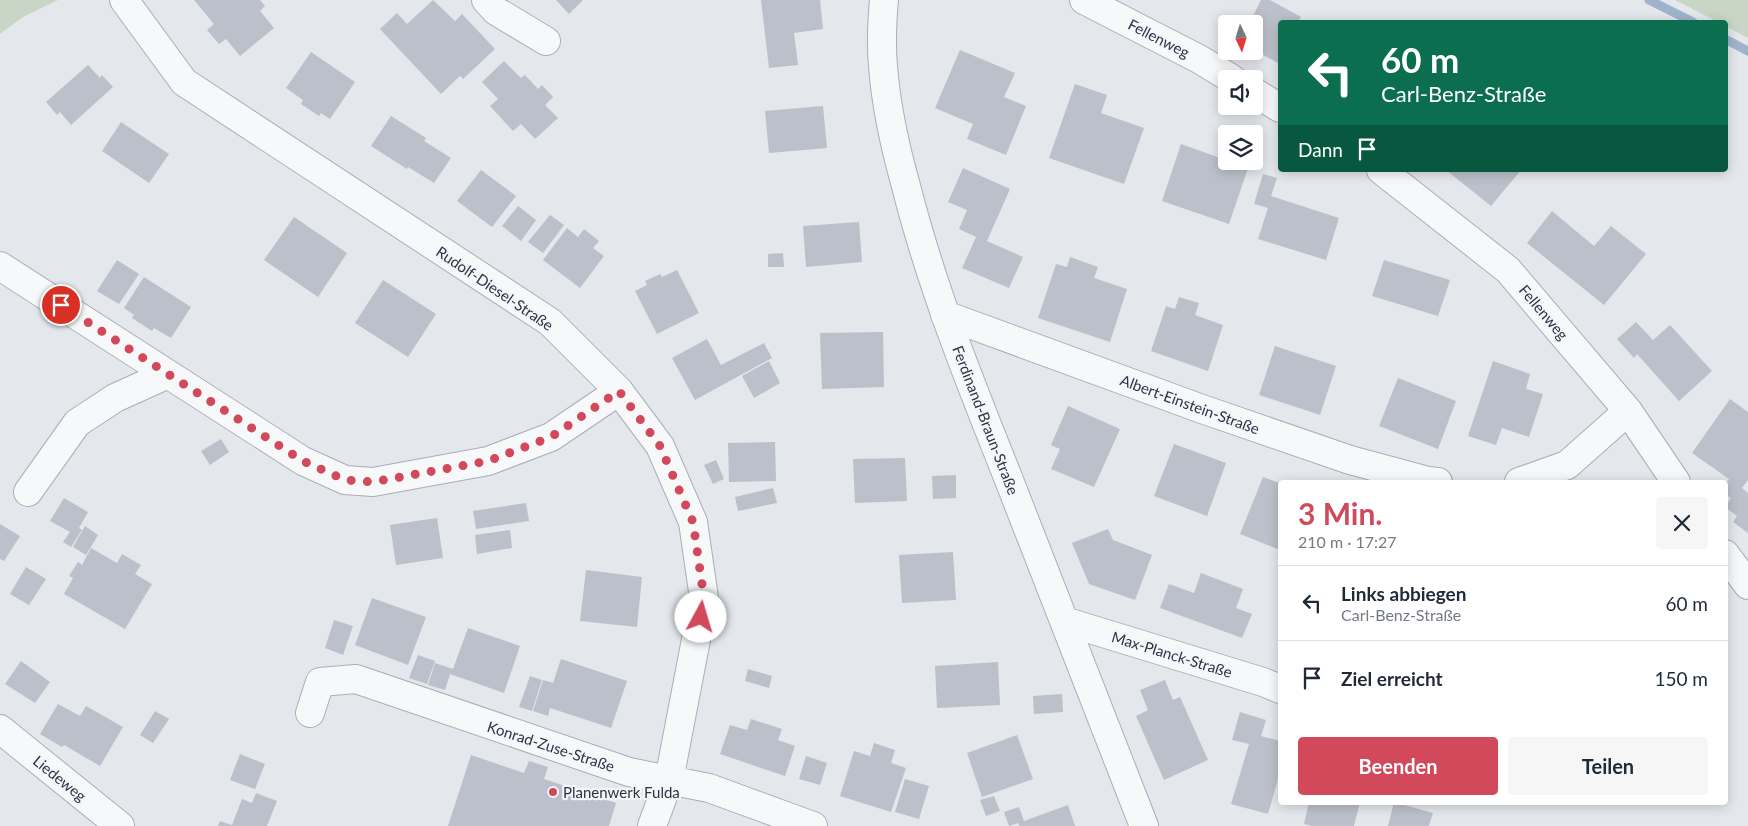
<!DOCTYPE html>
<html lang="de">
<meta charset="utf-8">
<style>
body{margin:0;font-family:Lato,sans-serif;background:#f6f6f7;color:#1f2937;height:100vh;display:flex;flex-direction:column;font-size:19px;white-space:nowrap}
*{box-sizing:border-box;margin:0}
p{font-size:16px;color:#747a83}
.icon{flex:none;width:28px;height:28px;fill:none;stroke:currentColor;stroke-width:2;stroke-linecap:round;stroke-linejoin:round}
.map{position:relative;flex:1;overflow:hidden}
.sheet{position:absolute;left:1278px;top:480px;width:450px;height:325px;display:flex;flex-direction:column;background:#fff;border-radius:5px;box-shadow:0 2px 12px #0003}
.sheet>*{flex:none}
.guide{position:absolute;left:1278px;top:20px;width:450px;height:152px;border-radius:5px;box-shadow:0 2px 12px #0003;background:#0b6e4f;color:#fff;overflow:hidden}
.needle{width:32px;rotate:176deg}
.controls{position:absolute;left:1218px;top:15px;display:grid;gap:10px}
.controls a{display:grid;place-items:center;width:45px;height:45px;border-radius:5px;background:#fff;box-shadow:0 2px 12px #0003;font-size:25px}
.pin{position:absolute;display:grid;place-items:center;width:42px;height:42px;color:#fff;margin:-21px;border:2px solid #fff;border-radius:50%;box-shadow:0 1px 5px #0007}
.me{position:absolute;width:55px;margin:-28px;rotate:6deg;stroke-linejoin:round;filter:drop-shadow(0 0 4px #0008)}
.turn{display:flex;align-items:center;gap:18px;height:105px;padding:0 20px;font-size:22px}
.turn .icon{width:65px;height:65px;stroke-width:2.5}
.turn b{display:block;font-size:35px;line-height:42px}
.then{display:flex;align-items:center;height:48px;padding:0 20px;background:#0003;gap:10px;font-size:19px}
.round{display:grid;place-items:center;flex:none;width:52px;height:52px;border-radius:5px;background:#f6f6f7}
.headline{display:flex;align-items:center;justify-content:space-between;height:85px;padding:0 20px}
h1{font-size:30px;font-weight:700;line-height:38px;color:#d1495b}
.cta{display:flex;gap:10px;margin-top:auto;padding:10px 20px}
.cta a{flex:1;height:58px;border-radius:5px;background:#d1495b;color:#fff;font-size:20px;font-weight:700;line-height:58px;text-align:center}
.cta a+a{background:#f6f6f7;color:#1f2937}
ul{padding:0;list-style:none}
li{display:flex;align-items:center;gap:15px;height:75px;padding:0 20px;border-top:1px solid #e0e1e3}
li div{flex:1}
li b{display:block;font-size:19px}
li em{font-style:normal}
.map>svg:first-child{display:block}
.green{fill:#c9d6c5}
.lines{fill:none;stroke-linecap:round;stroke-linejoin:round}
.stream{stroke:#9fb4cc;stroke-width:9}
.building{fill:#bbc0ca}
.minor-casing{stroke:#a9aeb7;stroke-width:30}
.minor{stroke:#f7f8fa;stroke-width:28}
.route{stroke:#d1495b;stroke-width:9;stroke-dasharray:0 16.2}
.poi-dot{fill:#d1495b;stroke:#f4f6f9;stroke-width:2}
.labels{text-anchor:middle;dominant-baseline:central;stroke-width:4.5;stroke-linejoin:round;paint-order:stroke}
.street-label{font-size:15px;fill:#2b3445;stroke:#f4f6f9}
.poi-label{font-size:15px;fill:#2b3445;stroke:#f4f6f9;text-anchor:start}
</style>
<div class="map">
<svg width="1748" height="826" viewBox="0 0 1748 826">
<rect width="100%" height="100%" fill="#e4e7ec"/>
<path class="green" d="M0,0H58L23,17L0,34Z
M1675,0H1748V38L1725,26V22H1718Z"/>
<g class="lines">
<path class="stream" d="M1649,0L1693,22
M1725,39L1748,51"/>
</g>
<path class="building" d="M194,0H260L265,6L260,11L274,28L240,56L226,39L219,44L207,30L214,24Z
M433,0L455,21L462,14L495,49L463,79L460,76L441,94L380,29L397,13L407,24Z
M556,0H583L569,14Z
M761,0H820L823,29L794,33L798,65L769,68Z
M1261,0H1270L1301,17L1298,22H1280V64L1254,50V24H1249Z
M960,50L1015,73L1004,97L1026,106L1006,155L967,139L973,124L935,108Z
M311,52L355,82L330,119L321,113L319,116L301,104L303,100L286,88Z
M504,61L521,78L525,75L538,89L542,85L553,97L545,105L558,118L535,139L521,124L513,131L490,106L498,99L482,82Z
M88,65L100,78L102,75L113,87L71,125L60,112L57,115L46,102Z
M1075,84L1107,95L1101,113L1144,128L1124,184L1049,158Z
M823,106L827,148L769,153L765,111Z
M391,116L426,138L424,141L451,158L434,183L408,167L407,169L371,146Z
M121,122L169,154L149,183L102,151Z
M1181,144L1248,168L1229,224L1162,201Z
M963,168L1010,189L987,241L1023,257L1009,288L962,268L976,237L959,229L967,210L948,202Z
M481,170L516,196L492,227L457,201Z
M1446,170H1521L1491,206Z
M1263,174L1277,178L1271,196L1339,218L1326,260L1258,239L1268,208L1254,204Z
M518,206L536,220L521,241L502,226Z
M1552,211L1594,246L1611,226L1646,254L1604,305L1527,243Z
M550,215L564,225L543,253L528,242Z
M294,217L347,253L318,297L264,260Z
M859,222L862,262L806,267L803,226Z
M567,228L578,237L584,229L599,241L593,248L604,256L580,288L543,260Z
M783,253L784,267H768V254Z
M1070,257L1098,267L1094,278L1127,289L1110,342L1038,318L1056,264L1067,267Z
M117,260L139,274L119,304L97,291Z
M1384,260L1450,280L1438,316L1372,296Z
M677,270L699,313L657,334L635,291L647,285L645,281L660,274L662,277Z
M144,277L191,307L171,338L154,328L152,331L132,318L134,315L124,308Z
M383,280L436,314L408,357L355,323Z
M1179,297L1199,303L1195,315L1223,325L1208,371L1151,351L1166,306L1175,309Z
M1636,322L1653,340L1670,325L1712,371L1679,401L1637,354L1634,358L1617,339Z
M883,332L884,387L822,389L820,333Z
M707,339L721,365L764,343L772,358L695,400L672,358Z
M1275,346L1336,366L1320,415L1259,395Z
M769,361L780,383L754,398L742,376Z
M1493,361L1530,374L1526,389L1543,394L1529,437L1502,428L1496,445L1468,436Z
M1398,378L1456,401L1438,449L1379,426Z
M1730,399L1748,412V480L1742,488L1748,493V533L1733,522L1737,516L1725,507L1731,498L1725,494V485L1729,479L1692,453Z
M1068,406L1120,429L1094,487L1051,469L1060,449L1051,445Z
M221,439L229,452L210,465L201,451Z
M775,442L776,481L729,482L728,443Z
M1174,444L1226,463L1207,516L1154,496Z
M905,458L907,501L855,503L853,459Z
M716,460L724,479L713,484L704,465Z
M956,475V498L933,499L932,476Z
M1263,477L1280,483V550L1240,534Z
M773,488L777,503L738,511L735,497Z
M64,498L88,512L79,528L82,530L71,547L63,542L70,532L50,521Z
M526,503L529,521L476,529L473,511Z
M437,518L443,558L396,565L390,525Z
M0,524L20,536L4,561L0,559Z
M85,526L98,535L86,555L73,547Z
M1108,529L1113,540L1152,555L1135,600L1089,584L1072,543Z
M510,530L512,548L477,554L475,535Z
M91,548L117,563L122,554L141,565L135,574L152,584L125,629L64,594L73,578L69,576L78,562L82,565Z
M953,552L956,600L902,603L899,555Z
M26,567L46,579L29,605L10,594Z
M586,570L642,577L637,627L580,621Z
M1201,573L1243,589L1236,608L1252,614L1242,638L1160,608L1169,584L1194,593Z
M372,598L426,617L408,665L355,645Z
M334,620L353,626L343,655L325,648Z
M468,628L520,646L504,693L450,674L445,690L428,685L435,663L453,669Z
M418,655L435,661L427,684L409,678Z
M561,659L627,681L611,728L550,708L548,716L533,711L543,680L553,683Z
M21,661L50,682L35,703L5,684Z
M998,662L1000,705L937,708L935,666Z
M748,669L772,676L769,688L745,681Z
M530,676L542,680L532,711L519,707Z
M1165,680L1173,700L1180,697L1208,760L1164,780L1136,716L1148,710L1140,690Z
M1062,694L1063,712L1034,714L1033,696Z
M58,704L80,716L86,706L123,727L100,766L64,745L62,747L40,734Z
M155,711L169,719L153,743L140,735Z
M1240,712L1266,720L1261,736L1280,741V772L1268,814L1231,804L1249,744L1232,740Z
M751,719L782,729L778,740L795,746L785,776L720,754L730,725L747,730Z
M1017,735L1033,779L982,797L967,753Z
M874,743L895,750L891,763L906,768L891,812L840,796L854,751L870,756Z
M240,754L265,764L255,789L230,780Z
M471,755L524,773L529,761L548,767L544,779L616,803L609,826H448Z
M806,756L827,763L820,785L799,779Z
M905,779L929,786L919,819L895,812Z
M256,793L277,801L267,826H218L220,821L232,825L242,799L252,803Z
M994,796L1000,811L986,816L980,800Z
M1309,802H1360L1354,826H1312L1304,824Z
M1394,802L1433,813L1429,826H1388Z
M1068,805L1075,826H1019L1018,823L1009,826L1004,812L1019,807L1024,821Z"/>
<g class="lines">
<g class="minor-casing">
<path id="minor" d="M124,0L184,82L550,322L619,391L660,446L693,522L704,598L669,780L652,826
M486,0L496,11L546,41
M884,0C882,22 881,44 883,66C886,106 895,147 906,186C931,285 969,380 1007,475C1052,592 1098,709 1144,826
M1084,0L1199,59L1232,79
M1254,92L1280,108
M1381,170L1508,270L1628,411L1676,482
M0,266L303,461L345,480L373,482L488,461L551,437L619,391
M945,315L1202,409L1350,460L1428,481L1438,482
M1519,482L1567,465L1628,411
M28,492L77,423L115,398L168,374
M1725,554L1748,585
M1064,621L1263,682L1280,689
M310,713L320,682L356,679L629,772L709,788L813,826
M0,729L120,826"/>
</g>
<use href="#minor" class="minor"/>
</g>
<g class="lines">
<path class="route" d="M61,305L303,461L345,480L373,482L488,461L551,437L619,391L660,446L693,522L704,598L701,617"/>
</g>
<circle class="poi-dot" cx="553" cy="792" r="5"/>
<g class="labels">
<g class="street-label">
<text transform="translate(1159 38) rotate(27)">Fellenweg</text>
<text transform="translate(495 288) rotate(34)">Rudolf-Diesel-Straße</text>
<text transform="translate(1544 312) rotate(50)">Fellenweg</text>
<text transform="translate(1190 404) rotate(20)">Albert-Einstein-Straße</text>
<text transform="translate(986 420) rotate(69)">Ferdinand-Braun-Straße</text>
<text transform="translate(1172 654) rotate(17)">Max-Planck-Straße</text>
<text transform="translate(551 746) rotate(18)">Konrad-Zuse-Straße</text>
<text transform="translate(60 778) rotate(39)">Liedeweg</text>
</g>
<g class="poi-label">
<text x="563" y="792">Planenwerk Fulda</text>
</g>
</g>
</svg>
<div class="controls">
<a><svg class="needle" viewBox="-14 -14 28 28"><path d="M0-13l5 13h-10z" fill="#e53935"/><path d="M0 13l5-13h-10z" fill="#747a83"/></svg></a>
<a><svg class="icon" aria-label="sound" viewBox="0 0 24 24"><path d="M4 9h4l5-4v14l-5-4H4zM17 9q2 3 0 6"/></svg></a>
<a><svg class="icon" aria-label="layers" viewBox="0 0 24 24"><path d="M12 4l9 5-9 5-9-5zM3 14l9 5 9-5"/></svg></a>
</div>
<div class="pin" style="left:61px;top:305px;background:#d93025"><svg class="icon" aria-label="arrive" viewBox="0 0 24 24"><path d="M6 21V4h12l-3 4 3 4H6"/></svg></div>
<svg class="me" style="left:701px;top:617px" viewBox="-20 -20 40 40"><circle r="19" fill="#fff"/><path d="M0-13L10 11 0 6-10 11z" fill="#d1495b"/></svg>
<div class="guide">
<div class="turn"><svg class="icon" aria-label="left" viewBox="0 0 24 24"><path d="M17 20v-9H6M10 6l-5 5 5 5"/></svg><div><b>60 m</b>Carl-Benz-Straße</div></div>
<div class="then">Dann<svg class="icon" aria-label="arrive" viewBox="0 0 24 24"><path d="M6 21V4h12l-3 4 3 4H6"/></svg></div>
</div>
<section class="sheet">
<div class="headline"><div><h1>3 Min.</h1><p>210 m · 17:27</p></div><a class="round"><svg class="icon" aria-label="close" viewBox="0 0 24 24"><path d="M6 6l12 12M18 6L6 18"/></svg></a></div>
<ul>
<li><svg class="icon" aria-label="left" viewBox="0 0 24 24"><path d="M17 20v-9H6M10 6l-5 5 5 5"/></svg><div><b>Links abbiegen</b><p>Carl-Benz-Straße</p></div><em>60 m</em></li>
<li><svg class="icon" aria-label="arrive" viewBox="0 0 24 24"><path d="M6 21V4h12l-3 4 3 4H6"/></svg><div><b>Ziel erreicht</b></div><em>150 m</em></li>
</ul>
<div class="cta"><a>Beenden</a><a>Teilen</a></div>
</section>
</div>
